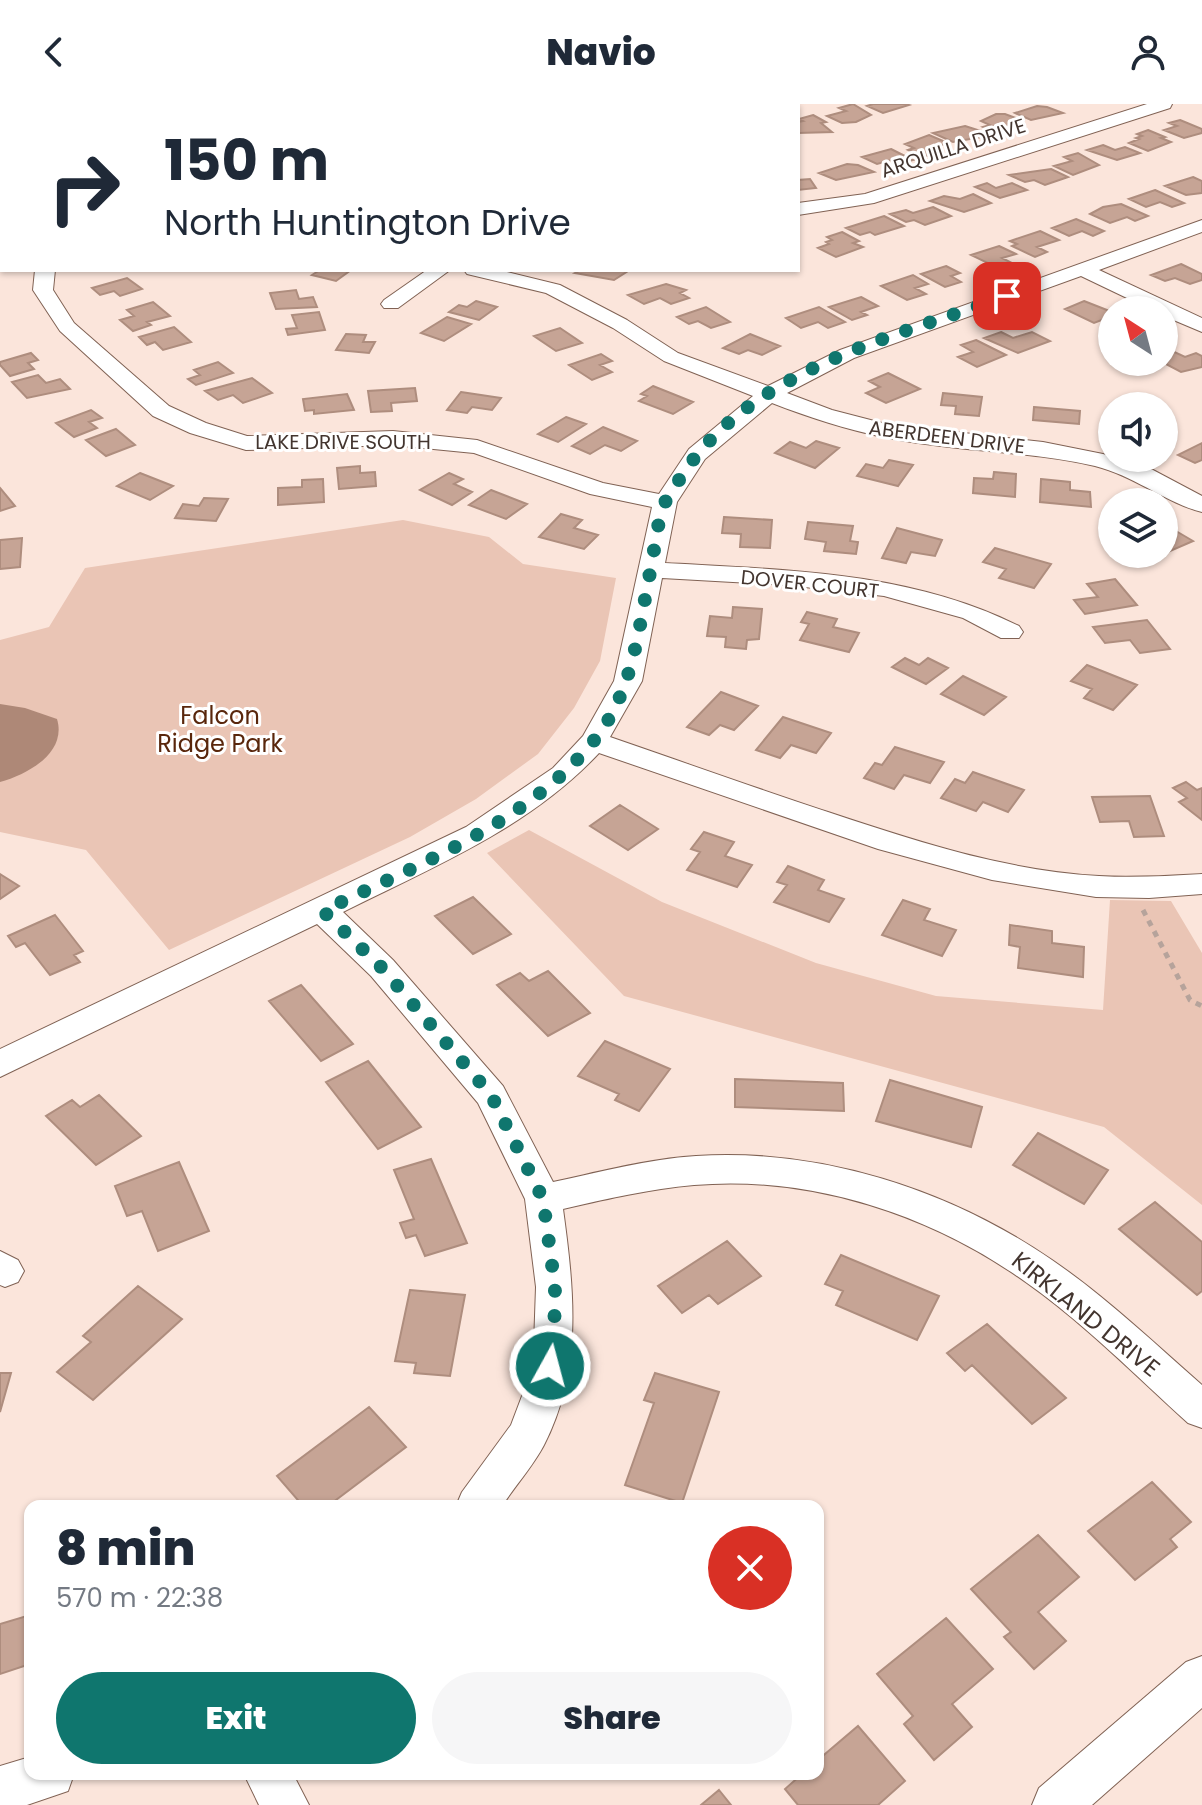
<!DOCTYPE html>
<meta charset="utf-8">
<style>
body{margin:0;font-family:Poppins,sans-serif;background:#f6f6f7;color:#1f2937;height:100vh;display:flex;flex-direction:column;font-size:30px;white-space:nowrap}
*{box-sizing:border-box;margin:0}
p{font-size:26px;color:#747a83}
.icon{flex:none;width:44px;height:44px;fill:none;stroke:currentColor;stroke-width:2;stroke-linecap:round;stroke-linejoin:round}
.map{position:relative;flex:1;overflow:hidden}
.side{position:absolute;left:24px;top:1396px;width:800px;height:280px;display:flex;flex-direction:column;background:#fff;border-radius:16px;box-shadow:0 2px 6px #0004}
.side>*{flex:none}
.hud{position:absolute;left:0px;top:0px;width:800px;height:168px;box-shadow:0 2px 6px #0004;background:#fff;color:#1f2937;overflow:hidden}
.needle{width:52px;rotate:324deg}
.fabs{position:absolute;left:1098px;top:192px;display:grid;gap:16px}
.fabs a{display:grid;place-items:center;width:80px;height:80px;border-radius:50%;background:#fff;box-shadow:0 2px 6px #0004;font-size:40px}
.pin{position:absolute;display:grid;place-items:center;width:68px;height:68px;color:#fff;margin:-34px;border-radius:16px;box-shadow:0 4px 12px #0006}
.me{position:absolute;width:88px;margin:-44px;rotate:7deg;stroke-linejoin:round;filter:drop-shadow(0 0 6px #0008)}
.turn{display:flex;align-items:center;gap:28px;height:168px;padding:0 32px;font-size:36px}
.turn .icon{width:104px;height:104px;stroke-width:2.5}
.turn b{display:block;font-size:56px;line-height:68px}
.round{display:grid;place-items:center;flex:none;width:84px;height:84px;border-radius:42px;background:#f6f6f7}
.head{display:flex;align-items:center;justify-content:space-between;height:136px;padding:0 32px}
h1{font-size:48px;font-weight:800;line-height:60px}
.primary-button{display:flex;gap:16px;margin-top:auto;padding:16px 32px}
.primary-button a{flex:1;height:92px;border-radius:48px;background:#0f766e;color:#fff;font-size:32px;font-weight:800;line-height:92px;text-align:center}
.primary-button a+a{background:#f6f6f7;color:#1f2937}
header{display:flex;justify-content:space-between;align-items:center;height:104px;padding:0 32px;background:#fff;font-size:36px;font-weight:800}
.map>svg:first-child{display:block}
.green{fill:#eac5b5}
.water{fill:#ae8877}
.building{fill:#c6a495;stroke:#ae8d7e;stroke-width:2}
.lines{fill:none;stroke-linecap:round;stroke-linejoin:round}
.minor-casing{stroke:#806254;stroke-width:2}
.path{stroke:#b6a39b;stroke-width:5;stroke-dasharray:6 6;stroke-linecap:butt}
.minor{fill:#fff;fill-rule:evenodd}
.route{stroke:#0f766e;stroke-width:14;stroke-dasharray:0 25.2}
.labels{text-anchor:middle;dominant-baseline:central;stroke-width:6;stroke-linejoin:round;paint-order:stroke}
.far-street-label{font-size:20px;fill:#43352f;stroke:#fff}
.park-label{font-size:24px;fill:#59260b;stroke:#fff}
.street-label{font-size:24px;fill:#43352f;stroke:#fff}
</style>
<header><svg class="icon" aria-label="back" viewBox="0 0 24 24"><path d="M15 5l-7 7 7 7"/></svg>Navio<svg class="icon" aria-label="person" viewBox="0 0 24 24"><circle cx="12" cy="8" r="4"/><path d="M4 21q1-7 8-7t8 7"/></svg></header>
<div class="map">
<svg width="1202" height="1701" viewBox="0 0 1202 1701">
<rect width="100%" height="100%" fill="#fbe5db"/>
<path class="green" d="M403,416L489,433L523,460L616,474L600,557L574,604L538,650L476,695L410,733L169,846L86,746L0,728V536L49,523L85,464Z
M529,726L662,798L816,859L936,892L1103,906L1110,796L1171,797L1202,849V1101L1104,1023L624,892L487,749Z"/>
<path class="water" d="M0,600L25,604L57,615C67,648 29,670 0,678Z"/>
<path class="building" d="M853,0L871,11L856,18L842,19L827,12L846,7L839,4Z
M873,0H906L909,1L883,9L867,2Z
M1037,2L1047,3L1063,9L1031,16L1015,9Z
M996,10H1005L1021,16L1009,20L1013,22L1007,23L1012,26L999,30L983,23L990,21L981,17Z
M813,11L826,18L821,19L832,28L798,29V18L803,17L799,15Z
M1180,16L1202,25V29L1184,34L1164,26L1177,22L1169,19Z
M965,22L993,31L953,38L933,29Z
M1148,26L1165,33L1161,34L1171,38L1148,47L1129,39L1139,35L1136,34L1142,32L1137,30Z
M929,31L948,39L935,43L939,45L932,47L936,49L923,53L908,46L914,44L905,40Z
M1103,41L1115,46L1125,43L1140,49L1117,56L1087,46Z
M891,45L913,56L899,60L891,56L877,60L862,53Z
M1078,49L1099,61L1073,71L1054,62L1072,57L1064,53Z
M847,60L858,61L874,68L836,76L819,69Z
M1051,65L1068,73L1045,81L1034,76L1025,78L1009,71Z
M1193,73L1202,77V89L1186,91L1165,82Z
M810,75L816,84L798,86V76Z
M987,79L996,84L1012,79L1027,86L1000,94L975,83Z
M1155,86L1184,99L1172,103L1160,98L1146,103L1129,95Z
M973,90L991,99L964,108L930,97L944,92L960,95Z
M1121,100L1148,112L1135,117L1127,113L1110,119L1090,110L1103,103Z
M933,103L951,112L925,121L914,116L906,118L890,110L906,106L913,109Z
M884,112L904,122L875,131L870,128L860,131L846,124Z
M1076,115L1104,127L1093,132L1082,127L1069,132L1052,124Z
M1040,127L1059,136L1037,143L1047,148L1035,153L1012,142L1017,140L1010,137Z
M842,128L859,137L853,139L863,143L836,153L818,144L829,140L826,138L832,136L827,133Z
M999,142L1016,150L1002,154L1012,159L998,164L971,151Z
M1181,160L1202,170V176L1190,180L1175,174L1165,177L1151,171Z
M946,162L960,169L951,172L961,178L945,183L921,170Z
M320,166H351L336,177L312,171Z
M581,166H625L628,167L614,176L575,169Z
M913,171L928,180L915,184L926,190L907,196L881,182Z
M127,174L142,185L120,192L114,187L100,191L92,184Z
M666,180L686,186L680,189L689,194L671,200L660,194L644,200L628,191Z
M296,186L299,195L313,193L317,203L276,205L270,189Z
M861,193L878,202L861,208L867,211L852,216L829,203Z
M476,197L497,203L479,216L449,208L459,201L467,203Z
M1084,197L1112,208V212L1094,219L1065,205Z
M153,198L170,212L147,218L151,221L133,227L120,216L134,212L127,206Z
M706,203L730,218L711,224L698,217L689,220L677,213Z
M819,203L845,218L828,224L818,218L801,224L786,214Z
M319,208L325,226L288,231L286,225L297,224L292,211Z
M447,213L471,220L444,237L421,229Z
M174,223L191,238L163,246L155,238L147,241L139,233Z
M560,224L582,239L556,247L534,232Z
M1001,228L1013,234L1032,228L1050,237L1018,249L984,234Z
M346,230L366,231L363,238H375L369,249L336,246Z
M750,230L780,242L762,251L748,246L739,250L723,244Z
M976,236L1006,251L977,263L958,253L973,248L961,241Z
M1170,246L1185,253L1196,249L1202,252V263L1181,268L1162,258L1164,248Z
M31,249L38,256L28,259L34,265L10,272L0,261V258Z
M601,250L612,257L600,261L612,268L592,276L569,261Z
M218,258L233,269L196,281L188,275L200,271L194,266Z
M888,269L920,285L886,299L866,289L880,283L869,277Z
M38,271L46,279L60,275L70,285L27,294L12,278Z
M252,274L272,289L243,299L233,291L218,296L205,287Z
M653,282L693,298L673,310L639,297L647,292L641,290Z
M415,284L417,297L391,299L392,307L371,308L368,287Z
M461,288L501,294L492,306L472,303L467,309L447,306Z
M943,289L982,293L979,312L955,310L956,302L941,301Z
M347,290L354,306L314,310V306L305,307L303,295Z
M1034,303L1080,307L1079,320L1033,316Z
M91,306L102,314L89,318L97,324L74,333L56,319Z
M566,313L586,320L558,338L538,330Z
M603,323L637,337L621,347L605,341L590,350L572,342Z
M116,325L135,341L106,352L86,336Z
M816,337L839,344L815,364L775,349L790,338L806,344Z
M1202,339V356L1195,359L1178,351Z
M889,356L913,361L898,382L857,372L866,360L883,364Z
M360,362V369L375,368L376,382L339,385L337,364Z
M994,368L1016,370L1015,393L973,389L974,374L993,375Z
M140,369L173,382L150,396L117,382Z
M449,369L463,375L454,380L472,388L452,401L420,386Z
M323,375L324,398L278,401V384L302,383V376Z
M1041,375L1070,378V386L1090,388L1091,403L1040,398Z
M0,384L15,402L0,407Z
M491,386L527,400L506,415L469,401Z
M204,394L228,395L216,417L175,414L183,400L199,402Z
M561,410L582,416L574,424L598,431L584,445L539,433Z
M724,413L772,416L770,444L740,443L741,430L722,429Z
M808,418L853,422L850,437L858,438L856,450L824,447L826,438L805,435Z
M1164,420L1193,437L1168,448L1164,446Z
M897,424L942,436L935,452L911,448L906,459L882,454Z
M22,434L20,463L0,465V436Z
M995,444L1051,460L1034,484L999,474L1006,465L983,458Z
M1115,475L1137,501L1085,510L1074,496L1098,493L1087,480Z
M733,503L762,505L759,535L747,536L746,545L725,543L726,533L707,532L710,512L732,514Z
M807,508L837,515L833,523L859,529L849,548L800,536L809,520L801,518Z
M1147,516L1170,545L1140,549L1130,536L1105,539L1093,523Z
M905,554L919,561L928,554L948,564L926,580L892,563Z
M1087,561L1137,581L1113,606L1084,594L1092,585L1071,577Z
M963,572L1006,593L984,611L941,590Z
M721,588L758,602L734,626L720,621L709,631L687,623Z
M783,613L831,629L816,649L791,641L780,654L756,646Z
M895,643L944,658L930,679L904,671L894,685L864,674L875,659L882,661Z
M973,668L1024,686L1008,708L983,698L976,707L941,694L955,675L965,679Z
M1186,678L1197,686L1202,684V716L1179,698L1187,694L1173,684Z
M1150,692L1164,732L1134,733L1129,717L1100,718L1092,693Z
M620,701L658,725L628,746L590,722Z
M704,728L734,738L725,752L752,761L737,783L687,766L700,748L691,745Z
M788,762L824,776L818,786L844,795L829,818L774,798L787,781L777,778Z
M0,770L19,782L0,795Z
M473,793L511,830L473,850L435,812Z
M903,796L930,805L924,816L956,826L942,852L882,831Z
M55,811L83,847L74,851L80,858L50,871L25,839L16,843L8,832Z
M1010,821L1052,827V839L1084,843L1083,873L1018,864L1020,843L1009,841Z
M548,867L590,909L548,932L497,881L520,869L529,877Z
M301,881L353,940L321,957L269,897Z
M605,937L670,965L639,1007L615,996L619,990L578,972Z
M368,957L421,1023L378,1045L326,978Z
M735,975L843,979L844,1007L735,1003Z
M890,976L982,1003L971,1043L876,1017Z
M99,991L141,1032L96,1061L46,1012L72,996L80,1003Z
M1038,1029L1108,1066L1084,1100L1013,1061Z
M431,1055L467,1139L425,1152L416,1131L406,1134L400,1119L414,1115L394,1066Z
M179,1058L209,1127L158,1147L142,1107L127,1112L115,1082Z
M1155,1098L1202,1138V1187L1197,1191L1119,1125Z
M727,1137L761,1172L718,1200L709,1191L682,1209L658,1182Z
M841,1151L939,1192L917,1236L836,1201L843,1187L825,1180Z
M138,1182L182,1215L93,1296L57,1268L91,1238L83,1232Z
M410,1186L465,1191L450,1272L414,1269L416,1259L395,1257Z
M987,1220L1066,1294L1032,1320L972,1261L965,1267L947,1249Z
M0,1269H11L0,1308Z
M655,1269L719,1288L682,1399L625,1381L654,1299L644,1296Z
M369,1303L406,1343L328,1402H303L277,1372Z
M1152,1378L1191,1418L1170,1435L1177,1443L1135,1476L1088,1427Z
M1038,1431L1079,1473L1038,1508L1066,1537L1034,1565L1004,1533L1011,1528L971,1485Z
M30,1511V1560L0,1570V1520Z
M946,1514L993,1565L952,1600L972,1623L934,1656L904,1620L913,1612L877,1570Z
M858,1622L905,1677L878,1701H798L785,1685L802,1670H818V1656Z
M719,1686L731,1701H701Z"/>
<g class="lines">
<g class="minor-casing">
<path id="minor" d="M162,0H226V1L163,2Z
M523,0H542L543,2H524Z
M1147,0H1172L1170,4L874,99L798,111V99L865,90Z
M0,94L2,95V107L0,106Z
M1202,116V128L1099,166L1202,214V228L1164,212V206H1152L1081,172L854,254L787,289L832,306L886,320L1043,338L1103,350L1153,366L1202,392V408C1166,399 1135,372 1095,362C1026,346 953,348 883,333C845,325 808,313 772,299L705,355L677,398L665,459C786,466 908,467 1019,522L1023,528L1019,534H1001L963,514L884,492L787,481L662,474L642,577L610,633C683,658 755,684 828,708C915,737 1006,767 1099,772C1134,774 1167,772 1202,770V790L1149,794L1096,793L992,776L878,745L599,649C529,724 433,763 343,808L393,856L503,982L553,1078C600,1068 648,1055 696,1052C821,1044 950,1086 1052,1156C1106,1193 1153,1238 1202,1281V1324L1188,1319C1135,1271 1085,1220 1027,1179C932,1111 812,1071 694,1081C650,1085 606,1095 563,1105C574,1186 583,1265 544,1341C533,1362 515,1382 502,1402H456L462,1388L511,1321L525,1284L534,1241L536,1183L525,1095L478,999L371,872L317,820L0,973V945L466,723L553,664L583,632L614,577L652,403L590,390L474,349L393,341L246,346L190,329L153,312L60,227L33,186L35,166H55L53,186L74,219L169,302L206,319L247,332L393,327L477,336L603,379L659,390L689,345L753,292L664,257L613,224L546,189L467,170L464,166H499L560,181L627,216L678,249L768,282L840,246Z
M427,166H450L398,204H384L381,200L384,196Z
M0,1147L18,1156L24,1167L18,1178L5,1183L0,1181Z
M1202,1552V1604L1092,1701H1032L1039,1684L1186,1558Z
M30,1653V1670H74L68,1687L27,1701H0V1662Z
M244,1670H293L309,1701H259Z"/>
</g>
<path class="path" d="M1143,806L1190,896L1202,902"/>
<use href="#minor" class="minor"/>
</g>
<g class="lines">
<path class="route" d="M550,1262L554,1241L555,1183L543,1095L491,991L418,906L382,864L323,807C416,761 524,721 592,639C634,589 638,525 651,464C655,443 657,418 665,399C668,390 676,381 681,373C751,265 894,233 1007,192"/>
</g>
<g class="labels">
<g class="far-street-label">
<text transform="translate(953 44) rotate(-18)">ARQUILLA DRIVE</text>
<text transform="translate(947 333) rotate(7)">ABERDEEN DRIVE</text>
<text x="343" y="338">LAKE DRIVE SOUTH</text>
<text transform="translate(810 480) rotate(6)">DOVER COURT</text>
</g>
<g class="park-label">
<text x="220" y="611">Falcon<tspan x="220" dy="28">Ridge Park</tspan></text>
</g>
<g class="street-label">
<text transform="translate(1086 1210) rotate(39)">KIRKLAND DRIVE</text>
</g>
</g>
</svg>
<div class="fabs">
<a><svg class="needle" viewBox="-14 -14 28 28"><path d="M0-13l5 13h-10z" fill="#e53935"/><path d="M0 13l5-13h-10z" fill="#747a83"/></svg></a>
<a><svg class="icon" aria-label="sound" viewBox="0 0 24 24"><path d="M4 9h4l5-4v14l-5-4H4zM17 9q2 3 0 6"/></svg></a>
<a><svg class="icon" aria-label="layers" viewBox="0 0 24 24"><path d="M12 4l9 5-9 5-9-5zM3 14l9 5 9-5"/></svg></a>
</div>
<div class="pin" style="left:1007px;top:192px;background:#d93025"><svg class="icon" aria-label="arrive" viewBox="0 0 24 24"><path d="M6 21V4h12l-3 4 3 4H6"/></svg></div>
<svg class="me" style="left:550px;top:1262px" viewBox="-20 -20 40 40"><circle r="17" fill="#0f766e" stroke="#fff" stroke-width="3"/><path d="M0-11L8 9 0 5-8 9z" fill="#fff"/></svg>
<div class="hud">
<div class="turn"><svg class="icon" aria-label="right" viewBox="0 0 24 24"><path d="M7 20v-9h11M14 6l5 5-5 5"/></svg><div><b>150 m</b>North Huntington Drive</div></div>
</div>
<section class="side">
<div class="head"><div><h1>8 min</h1><p>570 m · 22:38</p></div><a class="round" style="background:#d93025;color:#fff"><svg class="icon" aria-label="close" viewBox="0 0 24 24"><path d="M6 6l12 12M18 6L6 18"/></svg></a></div>
<div class="primary-button"><a>Exit</a><a>Share</a></div>
</section>
</div>
